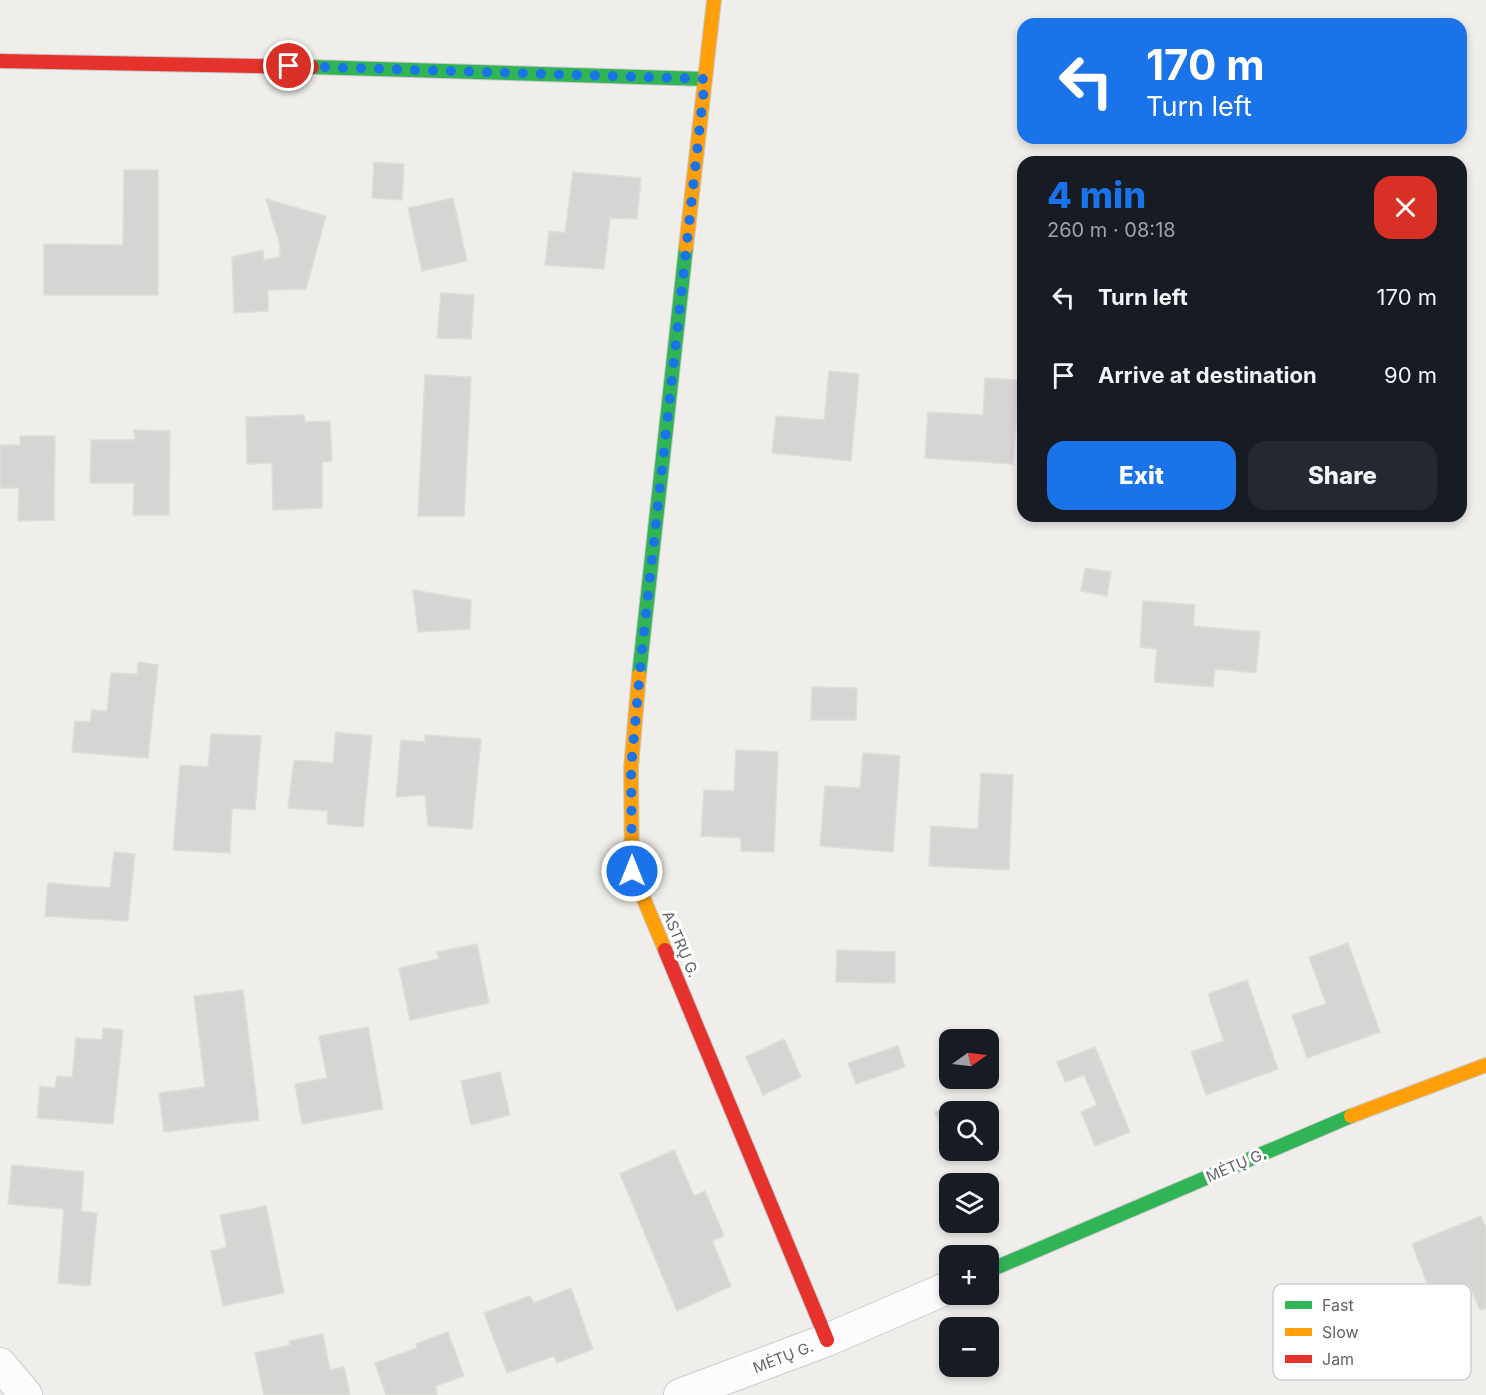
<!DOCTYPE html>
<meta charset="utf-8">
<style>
body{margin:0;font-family:Inter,sans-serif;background:#242831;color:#f1f3f6;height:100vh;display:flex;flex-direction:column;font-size:22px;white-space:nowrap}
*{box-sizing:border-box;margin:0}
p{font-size:20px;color:#9ea1a6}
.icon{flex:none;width:33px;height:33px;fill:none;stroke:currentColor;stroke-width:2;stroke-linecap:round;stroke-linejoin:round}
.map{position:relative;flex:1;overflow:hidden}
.drawer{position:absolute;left:1017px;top:156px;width:450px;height:366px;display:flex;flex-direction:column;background:#171b24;border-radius:18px;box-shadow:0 3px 9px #0003}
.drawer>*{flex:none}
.hud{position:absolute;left:1017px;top:18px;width:450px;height:126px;border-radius:18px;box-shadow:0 3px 9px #0003;background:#1a73e8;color:#fff;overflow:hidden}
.needle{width:39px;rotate:76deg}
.buttons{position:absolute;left:939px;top:1029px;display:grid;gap:12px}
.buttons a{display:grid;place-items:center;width:60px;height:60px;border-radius:12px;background:#171b24;box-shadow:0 3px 9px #0003;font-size:30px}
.pin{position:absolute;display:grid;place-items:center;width:51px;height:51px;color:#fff;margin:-26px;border:3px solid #fff;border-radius:50%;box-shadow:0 2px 6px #0007}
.me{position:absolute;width:66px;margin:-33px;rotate:0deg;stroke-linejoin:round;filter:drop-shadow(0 0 4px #0008)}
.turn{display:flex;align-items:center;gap:21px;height:126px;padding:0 30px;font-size:27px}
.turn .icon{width:78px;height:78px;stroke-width:2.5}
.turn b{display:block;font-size:42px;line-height:51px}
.round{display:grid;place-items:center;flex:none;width:63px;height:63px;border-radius:18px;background:#242831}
.summary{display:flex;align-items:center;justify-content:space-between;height:102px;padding:0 30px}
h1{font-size:36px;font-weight:800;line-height:45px;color:#1a73e8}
.cta{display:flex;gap:12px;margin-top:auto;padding:12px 30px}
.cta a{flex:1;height:69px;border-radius:18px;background:#1a73e8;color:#fff;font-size:24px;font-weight:800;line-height:69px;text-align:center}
.cta a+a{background:#242831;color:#f1f3f6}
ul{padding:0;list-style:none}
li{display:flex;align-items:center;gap:18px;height:78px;padding:0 30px}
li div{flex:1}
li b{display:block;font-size:22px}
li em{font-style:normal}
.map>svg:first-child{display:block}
.building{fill:#d6d5d3;stroke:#deddd9;stroke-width:1.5}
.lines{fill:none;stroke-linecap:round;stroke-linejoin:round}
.street-casing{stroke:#cbcccc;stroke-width:34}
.fast-casing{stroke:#cacacb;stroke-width:16}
.slow-casing{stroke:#cacacb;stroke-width:16}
.jam-casing{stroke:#cacacb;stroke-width:16}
.street{stroke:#fdfcfc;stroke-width:32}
.fast{stroke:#30b455;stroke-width:14}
.slow{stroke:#ff9f0a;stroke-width:14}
.jam{stroke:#e5322d;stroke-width:14}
.route{stroke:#1a73e8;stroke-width:10;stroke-dasharray:0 18}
.labels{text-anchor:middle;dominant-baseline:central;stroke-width:6;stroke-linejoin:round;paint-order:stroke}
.street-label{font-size:15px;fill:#5f6368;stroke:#fff}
.key{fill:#fff;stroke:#cfd0d2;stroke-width:1.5}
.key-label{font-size:16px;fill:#5f6368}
</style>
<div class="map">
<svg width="1486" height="1395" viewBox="0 0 1486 1395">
<rect width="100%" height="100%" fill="#efeeea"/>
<path class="building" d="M374,162L404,164L402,200L372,198Z
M124,170H158V295H44V244L123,245Z
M573,172L641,178L637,219L610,218L604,269L545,265L549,231L565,233Z
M453,198L467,261L422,271L408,208Z
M266,199L326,216L306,289L268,290V311L234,313L232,257L263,250L264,260L280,257V245Z
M441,293L474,295L471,339L437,338Z
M829,371L859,374L851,461L772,453L776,416L824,420Z
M425,375L471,377L464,516H418Z
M985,378L1019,380L1013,464L925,458L928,412L983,415Z
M304,415L305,422L330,421L332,461L322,462V508L273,510L272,463L247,464L246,417Z
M134,430L170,431L169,515H133L134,483H90L91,440H135Z
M20,436H55L54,520L18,521L19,488H0V445H20Z
M1085,568L1111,572L1107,596L1081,591Z
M413,590L471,600L470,629L418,632Z
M1143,601L1195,605L1193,626L1260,632L1256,673L1215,669L1213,687L1154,682L1157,649L1140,647Z
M138,662L158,665L148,758L72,752L75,721L90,722L92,710L107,711L111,673L137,674Z
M812,687L857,688L856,720H811Z
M336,732L372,736L363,827L327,824L328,811L288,808L294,760L333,763Z
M211,734L261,736L255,810L232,808L230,853L173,850L180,765L208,767Z
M425,735L481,739L472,829L428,826L425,795L396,797L401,740L425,742Z
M736,750L778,752L774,852L741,851V838L701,836L704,790L734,791Z
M863,753L900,756L893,852L820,846L825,786L860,788Z
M981,773L1013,775L1009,870L929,866L931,826L978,829Z
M114,852L135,854L128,921L45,916L48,883L110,888Z
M1348,943L1380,1032L1307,1058L1292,1015L1326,1004L1309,957Z
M477,944L489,1003L410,1020L399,968L439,959L437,952Z
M837,950L895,952V983L836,982Z
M1247,980L1278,1069L1206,1095L1191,1052L1224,1041L1208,994Z
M243,990L259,1120L164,1132L159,1093L205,1087L194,996Z
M368,1027L383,1109L302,1124L295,1084L327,1078L319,1036Z
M103,1028L123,1030L113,1124L37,1118L40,1086L55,1088L57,1076L72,1077L76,1038L102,1040Z
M784,1039L801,1077L763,1095L746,1057Z
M898,1046L905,1067L856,1084L848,1063Z
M1095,1047L1130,1132L1095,1146L1081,1112L1097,1105L1084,1075L1065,1082L1057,1062Z
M500,1072L510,1115L471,1125L461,1081Z
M961,1102L965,1112H950V1149L935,1112Z
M674,1150L694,1196L705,1191L724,1236L712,1241L731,1286L677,1311L620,1174Z
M12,1165L84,1172L81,1211L97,1213L90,1286L58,1283L64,1209L8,1204Z
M266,1206L284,1293L223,1306L211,1251L227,1247L220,1215Z
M1481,1216L1486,1228V1308L1480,1310L1469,1284L1433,1299L1412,1244Z
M571,1288L593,1349L557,1363L554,1356L507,1373L484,1313L530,1296L534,1303Z
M448,1332L464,1376L436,1386L437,1395H386L375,1363L417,1348L416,1344Z
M323,1334L330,1370L344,1367L350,1395H264L255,1353L290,1345L289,1341Z"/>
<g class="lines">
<g class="street-casing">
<path id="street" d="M0,1364L26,1395
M680,1395L827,1340L950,1287"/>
</g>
<g class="fast-casing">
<path id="fast" d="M312,67L705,79
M639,675L686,247
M988,1271L1351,1116"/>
</g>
<g class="slow-casing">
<path id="slow" d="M686,247L714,0
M639,675L631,768L632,871L665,950
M1351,1116L1486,1065"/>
</g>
<g class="jam-casing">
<path id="jam" d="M0,61L312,67
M665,950L827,1340"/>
</g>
<use href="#street" class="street"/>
<use href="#fast" class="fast"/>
<use href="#slow" class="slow"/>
<use href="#jam" class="jam"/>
</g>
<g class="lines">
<path class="route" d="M289,66L705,79L642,650L631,768L632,871"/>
</g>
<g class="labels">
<g class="street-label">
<text transform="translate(681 944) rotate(67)">ASTRŲ G.</text>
<text transform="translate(1236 1165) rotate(-23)">MĖTŲ G.</text>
<text transform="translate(783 1357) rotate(-21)">MĖTŲ G.</text>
</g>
</g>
<rect x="1273" y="1284" width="198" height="96" rx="9" class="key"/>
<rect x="1285" y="1301" width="27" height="8" fill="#30b455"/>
<rect x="1285" y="1328" width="27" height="8" fill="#ff9f0a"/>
<rect x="1285" y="1355" width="27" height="8" fill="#e5322d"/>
<g class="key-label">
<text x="1322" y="1311">Fast</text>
<text x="1322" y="1338">Slow</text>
<text x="1322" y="1365">Jam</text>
</g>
</svg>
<div class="buttons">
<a><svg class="needle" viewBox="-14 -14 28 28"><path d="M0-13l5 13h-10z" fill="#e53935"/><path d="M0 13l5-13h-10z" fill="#9ea1a6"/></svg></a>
<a><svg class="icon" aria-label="search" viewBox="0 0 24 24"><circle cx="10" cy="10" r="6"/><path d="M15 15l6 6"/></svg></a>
<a><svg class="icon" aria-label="layers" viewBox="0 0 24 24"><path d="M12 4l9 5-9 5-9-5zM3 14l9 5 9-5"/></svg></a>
<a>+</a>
<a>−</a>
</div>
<div class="pin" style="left:289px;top:66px;background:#d93025"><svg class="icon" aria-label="arrive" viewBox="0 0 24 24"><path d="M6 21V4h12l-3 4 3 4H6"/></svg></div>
<svg class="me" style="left:632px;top:871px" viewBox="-20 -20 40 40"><circle r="17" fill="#1a73e8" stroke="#fff" stroke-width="3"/><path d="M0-11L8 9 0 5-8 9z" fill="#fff"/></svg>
<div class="hud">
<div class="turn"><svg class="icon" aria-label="left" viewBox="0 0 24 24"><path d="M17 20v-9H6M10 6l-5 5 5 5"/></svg><div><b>170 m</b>Turn left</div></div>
</div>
<section class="drawer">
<div class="summary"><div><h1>4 min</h1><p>260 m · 08:18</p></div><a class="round" style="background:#d93025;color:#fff"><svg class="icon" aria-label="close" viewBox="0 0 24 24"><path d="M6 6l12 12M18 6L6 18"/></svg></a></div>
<ul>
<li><svg class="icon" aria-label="left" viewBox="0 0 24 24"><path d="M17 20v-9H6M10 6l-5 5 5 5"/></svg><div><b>Turn left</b></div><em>170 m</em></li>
<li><svg class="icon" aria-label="arrive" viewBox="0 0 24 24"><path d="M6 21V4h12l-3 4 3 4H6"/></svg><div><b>Arrive at destination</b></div><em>90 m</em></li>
</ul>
<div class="cta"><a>Exit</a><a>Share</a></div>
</section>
</div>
